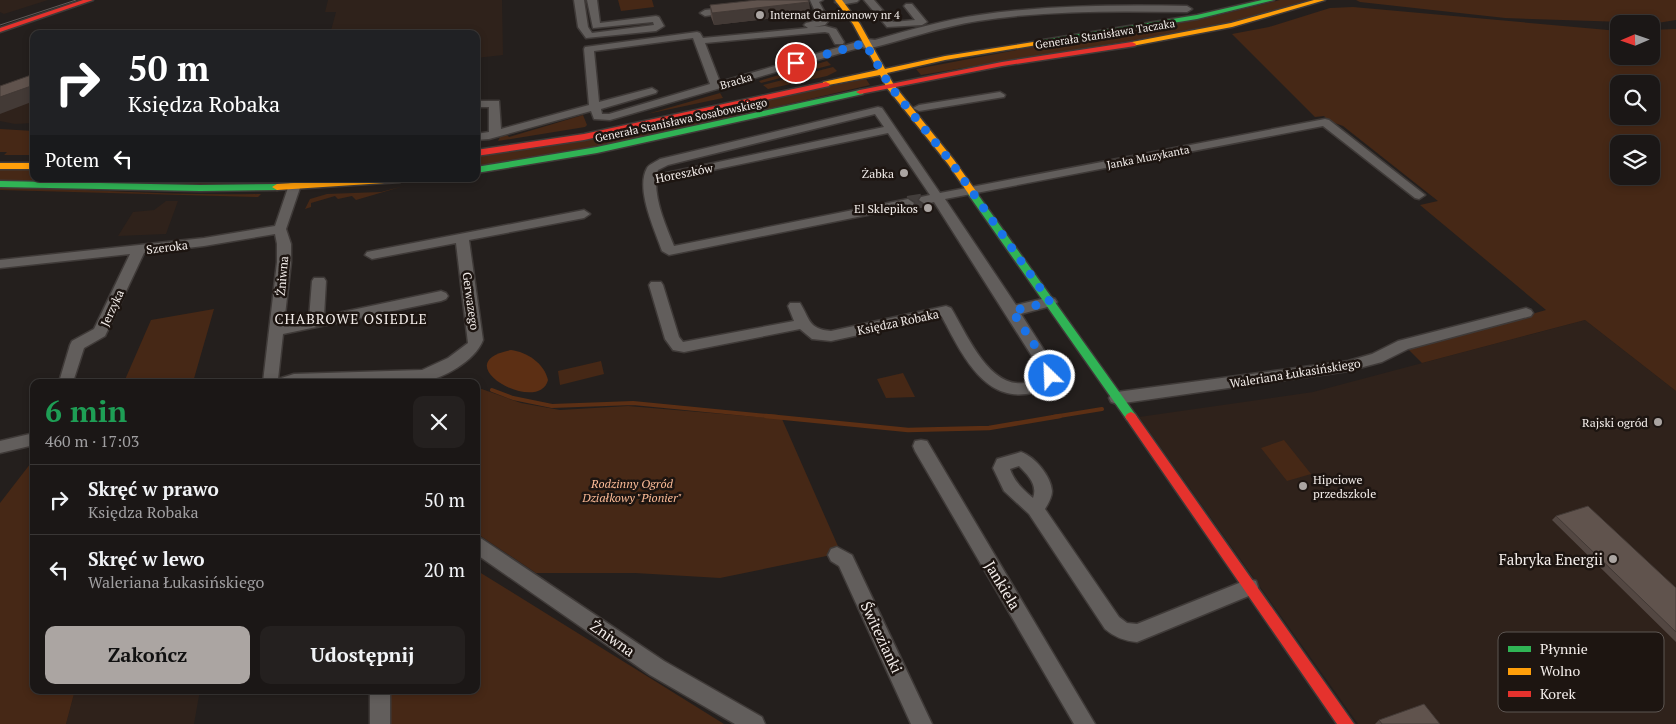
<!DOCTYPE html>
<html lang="pl">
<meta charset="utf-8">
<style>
body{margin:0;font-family:"PT Serif",serif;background:#24201f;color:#f1f3f6;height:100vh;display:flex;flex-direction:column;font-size:19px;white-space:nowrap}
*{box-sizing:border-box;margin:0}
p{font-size:16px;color:#a09fa1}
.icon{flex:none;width:28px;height:28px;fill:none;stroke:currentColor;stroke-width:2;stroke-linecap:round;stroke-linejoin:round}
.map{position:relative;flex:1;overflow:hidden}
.drawer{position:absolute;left:30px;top:379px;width:450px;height:315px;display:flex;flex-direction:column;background:#1b1716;border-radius:10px;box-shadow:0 2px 8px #0003,0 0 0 1px #393635}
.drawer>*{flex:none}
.hud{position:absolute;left:30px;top:30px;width:450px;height:152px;border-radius:10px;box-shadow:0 2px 8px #0003,0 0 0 1px #393635;background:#202124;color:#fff;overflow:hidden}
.needle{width:32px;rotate:268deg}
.controls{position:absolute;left:1610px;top:15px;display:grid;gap:10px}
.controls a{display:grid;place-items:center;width:50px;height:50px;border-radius:10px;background:#1b1716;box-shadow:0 2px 8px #0003,0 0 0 1px #393635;font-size:25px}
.pin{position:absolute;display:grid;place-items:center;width:42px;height:42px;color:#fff;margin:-21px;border:2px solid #fff;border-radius:50%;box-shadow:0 1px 5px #0007}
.me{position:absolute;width:55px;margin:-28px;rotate:336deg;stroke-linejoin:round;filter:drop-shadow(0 0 4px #0008)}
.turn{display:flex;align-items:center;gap:18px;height:105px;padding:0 15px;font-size:22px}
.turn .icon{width:65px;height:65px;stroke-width:2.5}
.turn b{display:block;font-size:35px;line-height:42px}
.then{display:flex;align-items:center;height:48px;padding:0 15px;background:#0003;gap:10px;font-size:19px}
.round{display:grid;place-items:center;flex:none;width:52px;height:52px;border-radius:10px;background:#24201f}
.overview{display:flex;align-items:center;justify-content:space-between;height:85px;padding:0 15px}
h1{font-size:30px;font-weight:700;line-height:38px;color:#1e9e55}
.primary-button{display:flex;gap:10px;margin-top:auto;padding:10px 15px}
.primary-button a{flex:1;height:58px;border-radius:10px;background:#aba5a2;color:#111;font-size:20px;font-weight:700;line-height:58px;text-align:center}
.primary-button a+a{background:#24201f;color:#f1f3f6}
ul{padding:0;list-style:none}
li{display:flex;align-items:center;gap:15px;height:70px;padding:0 15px;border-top:1px solid #393635}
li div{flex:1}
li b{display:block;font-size:19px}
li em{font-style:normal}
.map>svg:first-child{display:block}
.built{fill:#2f221b}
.green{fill:#462816;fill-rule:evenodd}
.water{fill:#5c2f14}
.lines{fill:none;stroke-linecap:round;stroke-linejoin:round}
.stream-far1{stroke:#5c2f14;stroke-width:4}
.stream{stroke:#5c2f14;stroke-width:4.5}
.street-tunnel{stroke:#433e3c;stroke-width:14;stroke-dasharray:14 7;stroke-linecap:butt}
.street-casing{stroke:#3f3a38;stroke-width:3}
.fast-casing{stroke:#3f3a38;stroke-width:3}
.slow-casing{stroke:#3f3a38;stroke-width:3}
.jam-casing{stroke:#3f3a38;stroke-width:3}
.street{fill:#625e5c;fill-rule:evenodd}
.fast{fill:#30b455;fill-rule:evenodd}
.slow{fill:#ff9f0a;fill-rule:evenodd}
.jam{fill:#e5322d;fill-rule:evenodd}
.tram{stroke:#605b59;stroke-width:1}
.wall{fill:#534742}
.shaded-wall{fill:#433a36}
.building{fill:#60534d;stroke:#433a36}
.route{stroke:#1a73e8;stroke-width:9;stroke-dasharray:0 16.2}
.poi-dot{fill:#aba5a2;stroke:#1d1511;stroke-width:2}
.labels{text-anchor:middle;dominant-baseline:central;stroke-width:5;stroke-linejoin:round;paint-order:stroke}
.far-poi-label{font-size:11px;fill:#f3edea;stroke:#1d1511;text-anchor:start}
.far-street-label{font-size:11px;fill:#f3edea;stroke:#1d1511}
.street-label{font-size:12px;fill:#f3edea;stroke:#1d1511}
.poi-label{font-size:12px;fill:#f3edea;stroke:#1d1511;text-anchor:end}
.park-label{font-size:12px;font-style:italic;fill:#fcbb97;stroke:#1d1511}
.neighbourhood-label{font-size:14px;letter-spacing:1px;fill:#f3edea;stroke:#1d1511}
.near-poi-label{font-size:15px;fill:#f3edea;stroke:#1d1511;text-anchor:end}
.near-street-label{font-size:15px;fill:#f3edea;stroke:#1d1511}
.key{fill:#1d1511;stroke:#5d5652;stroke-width:1}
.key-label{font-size:14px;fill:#f3edea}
</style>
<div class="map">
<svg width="1676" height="724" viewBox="0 0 1676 724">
<rect width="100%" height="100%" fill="#241f1d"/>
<path class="built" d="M0,0H48L4,14L0,12Z
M328,0H502L503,55L476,58V34H330L336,12H325Z
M34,90V123L15,124L0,121V102Z
M166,201H178L166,234L118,236L133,212L154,210Z
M1585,320L1676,391V724H1358L1139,417L1313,392Z
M75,690H200L194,724H66Z"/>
<path class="green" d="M618,0H652L654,7L621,11Z
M1280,0H1311L1213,27L921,75L916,69L1053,43L1202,19Z
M1356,0H1676V20L1651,24H1627L1624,22L1505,18L1360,2Z
M1353,7L1619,31V56H1651V30L1676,29V391L1585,320L1422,363L1408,349L1546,310L1420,205L1438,201L1343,126L1329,121L1324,116L1315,117L1232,34L1269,27L1330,8ZM1619,84H1651V116H1619ZM1619,144H1651V176H1619Z
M827,61L831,65L761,83L759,81Z
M833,67L837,71L827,76L768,89L763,85Z
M866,79L870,85L644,138L476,167V156Z
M720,93L723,98L647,114Z
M583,115L587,125L585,127L498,141L500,137L507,135L509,137Z
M0,129L34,131V155H4L7,152H0Z
M0,169L34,170V179H266L264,185L0,181Z
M404,186L356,200L352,196L338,199L335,196L311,203V207L305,209L310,199L327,194L381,192Z
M0,187C87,189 174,196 261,194L258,197L0,190Z
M214,309L193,382H124L151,320Z
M601,361L604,374L560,385L558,371Z
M903,373L915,397L886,398L877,379Z
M476,387L521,403L560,410L628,406L782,419L841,553L720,578L635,573H536L476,533Z
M1284,440L1311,474L1287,481L1261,448Z
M34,459V690H75L66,724H0V503Z
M476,570L724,724H387L388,690H476Z"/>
<path class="water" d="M511,350C527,352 544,363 548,380C539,416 443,363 511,350Z"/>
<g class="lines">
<path class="stream-far1" d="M492,390L513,398L552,406L633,403L778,417
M1053,417L1102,409"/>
<path class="stream" d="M766,416L908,430L989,428L1060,416"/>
<path class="street-tunnel" d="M908,203L925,200"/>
<g class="street-casing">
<path id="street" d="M574,0H584L588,27L592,33L654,25L653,22L593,28L587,0H597L600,23L656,16L659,17L664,26L656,31L586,38L578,27Z
M810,0H823L819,2L829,20L825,25L814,27L825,26L836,29L844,42L843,44H835L829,33L825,32L705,43L720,82L867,39L875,40C909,30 944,20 979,15C1048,5 1117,5 1187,6L1192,9L1187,12C1117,11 1047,10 978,21C940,27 904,40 867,49L862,47L610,120L594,119L591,111L489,139L476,140V134L489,132V107H476V101H499L501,129L589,105L584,49L585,47L697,32L700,33L703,38L808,28L804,25L806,23L819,20ZM693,38L710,84L609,114H602L601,109L656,93L657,91L652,88L599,102L594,51Z
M837,0H859L857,2L840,5L835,2Z
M864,0H874L893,22L915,20L904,6L906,4H912L927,22L922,25L887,27Z
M731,7L734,8V12L705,16L700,13L705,10Z
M1000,92L1005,95L1004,97L919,111L913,108L919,105Z
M878,107L882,108L940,193L1325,119L1329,120L1425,195L1419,199L1415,198L1323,126L945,199L1016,305L1050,297L1055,299L1057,302L1055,305L1021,314L1058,372L1051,386C1043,391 1035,393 1026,394C981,400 959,348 942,317L831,341L812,339L800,329L684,352L673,350L665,339L649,285L651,282H661L663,285L679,337L683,342L794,321L788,306L790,303H800C810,319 808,329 831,331L946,306L951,308C966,332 988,388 1024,383C1031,382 1036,382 1042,377V372L934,202L925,204L919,200L921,197L930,195L888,133L656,182C656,204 666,226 674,246L908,199L914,203L912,206L669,255L662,251C655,230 635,189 647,168C649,164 656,162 660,159ZM875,114L884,127L657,175L658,170L668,165Z
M291,179H303L286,229L291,244V262L284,324L309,319L312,281L314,278H324L326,281L324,316L441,291L446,293L448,296L446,299L441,301L283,334L278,379L294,374L422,370L448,358L468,343L456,243L372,259L365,255L367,252L584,210L590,214L584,218L469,240L483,340C475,361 443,379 421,382C404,384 385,382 367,382C332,382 297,382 263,382L277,262V244L275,234L204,246L144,253L105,336L84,348L73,382H59L70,345L72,341L94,329L130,254L0,268V260L204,238L275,226Z
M1526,308L1531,310L1533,313L1531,316L1408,349L1382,362L1348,371L1117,404L1111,402L1109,398L1111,394L1117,392L1348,361L1372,354L1398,341Z
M34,433V445L0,453V441Z
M921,440L927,441L1095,724H1074L915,451L913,446L915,441Z
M1021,452C1035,457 1051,476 1052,491C1052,497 1048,504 1045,509L1119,617L1127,623L1137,624L1249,579L1256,581L1258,587L1256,593L1137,642C1125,641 1114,637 1105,629L1029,514L1004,491L993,468L997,459ZM1019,466C1028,475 1038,485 1033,498C1023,490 1014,481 1010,469Z
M476,536L482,539L664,661L762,717L765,724H735L650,675L476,554Z
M837,547L852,555L932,724H911L839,566L831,561L828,555L831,549Z
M370,690H390V724H370Z"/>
</g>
<g class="fast-casing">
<path id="fast" d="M1262,0H1274L1197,19L1043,44L1039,42L1043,40L1197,15Z
M860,90L864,92L863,94L597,153L476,173V167L597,147Z
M0,181L200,185L277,184L282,187L277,190L200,191L0,187Z
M973,191L976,192L1135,414L1137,417L1135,420H1127L968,194Z"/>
</g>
<g class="slow-casing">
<path id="slow" d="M835,0H842L860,24L885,69L945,56L1046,40V44H1043L945,60L887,73L894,85L954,160L978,194L976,196H970L948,164L887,88L880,75L823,86V82L878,70L853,24Z
M1314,0H1325L1232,27L1132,46L1128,44L1132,42L1231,23Z
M0,163H34V169H0Z
M362,179H405L400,182L277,190L272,187L277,184Z"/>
</g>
<g class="jam-casing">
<path id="jam" d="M83,0H93L0,32V28Z
M1132,42L1136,44L1135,46L1002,66L860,94L856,92L860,90L1002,62Z
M826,82L830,84L829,86L584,140L476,156V150L584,134Z
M1131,412L1135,414L1354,724H1337L1127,420L1125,417L1127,414Z"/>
</g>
<use href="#street" class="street"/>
<use href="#fast" class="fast"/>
<use href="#slow" class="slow"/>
<use href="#jam" class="jam"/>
<path class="tram" d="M0,25L76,0"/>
</g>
<path class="wall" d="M809,2L810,14L714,25L711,17L710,5Z
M1556,516L1676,588V642L1552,520Z
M1379,720L1440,724H1375Z"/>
<path class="shaded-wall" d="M809,2L810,14L714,25L712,13Z
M34,85V101L0,114V97Z"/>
<path class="building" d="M757,0H808L809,2L712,13L710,5Z
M34,74V85L0,97V86Z
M1588,506L1676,588V632L1556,516Z
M1424,704L1440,724H1382L1379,720Z"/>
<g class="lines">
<path class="route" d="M796,63L865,43L890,86L951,162L1050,302L1012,311L1049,367L1050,376"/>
</g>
<g class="poi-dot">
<circle cx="760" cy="15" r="5"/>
<circle cx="904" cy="173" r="5"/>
<circle cx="928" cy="208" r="5"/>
<circle cx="1658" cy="422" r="5"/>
<circle cx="1303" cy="486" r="5"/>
<circle cx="1613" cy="559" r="5"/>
</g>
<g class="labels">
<g class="far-poi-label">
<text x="770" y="15">Internat Garnizonowy nr 4</text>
</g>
<g class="far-street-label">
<text transform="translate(1105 34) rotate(-9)">Generała Stanisława Taczaka</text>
<text transform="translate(736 81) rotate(-16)">Bracka</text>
<text transform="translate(681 120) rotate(-12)">Generała Stanisława Sosabowskiego</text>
<text transform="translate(1148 157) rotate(-11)">Janka Muzykanta</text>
</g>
<g class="street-label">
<text transform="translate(684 173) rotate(-11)">Horeszków</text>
<text transform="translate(167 247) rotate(-7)">Szeroka</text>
<text transform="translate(282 276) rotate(-85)">Żniwna</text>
<text transform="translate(471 301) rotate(82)">Gerwazego</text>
<text transform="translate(112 308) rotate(-65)">Jerzyka</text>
<text transform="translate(898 322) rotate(-12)">Księdza Robaka</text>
<text transform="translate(1295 373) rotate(-9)">Waleriana Łukasińskiego</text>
</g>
<g class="poi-label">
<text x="894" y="173">Żabka</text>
<text x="918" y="208">El Sklepikos</text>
<text x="1648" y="422">Rajski ogród</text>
<text x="1313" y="479" text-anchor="start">Hipciowe<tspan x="1313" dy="14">przedszkole</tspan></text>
</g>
<g class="park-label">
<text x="632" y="483">Rodzinny Ogród<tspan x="632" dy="14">Działkowy "Pionier"</tspan></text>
</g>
<g class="neighbourhood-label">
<text x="351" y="318">CHABROWE OSIEDLE</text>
</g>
<g class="near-poi-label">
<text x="1603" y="559">Fabryka Energii</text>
</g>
<g class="near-street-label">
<text transform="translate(1003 585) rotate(59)">Jankiela</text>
<text transform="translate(882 637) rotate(65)">Świtezianki</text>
<text transform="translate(613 638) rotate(35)">Żniwna</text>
</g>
</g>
<rect x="1498" y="632" width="166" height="80" rx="8" class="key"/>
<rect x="1508" y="646" width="23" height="6" fill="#30b455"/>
<rect x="1508" y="668" width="23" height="7" fill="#ff9f0a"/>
<rect x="1508" y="691" width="23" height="6" fill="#e5322d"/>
<g class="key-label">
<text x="1540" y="654">Płynnie</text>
<text x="1540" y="676">Wolno</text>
<text x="1540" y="699">Korek</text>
</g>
</svg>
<div class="controls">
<a><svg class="needle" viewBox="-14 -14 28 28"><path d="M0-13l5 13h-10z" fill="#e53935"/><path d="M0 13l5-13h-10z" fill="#a09fa1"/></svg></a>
<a><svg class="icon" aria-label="search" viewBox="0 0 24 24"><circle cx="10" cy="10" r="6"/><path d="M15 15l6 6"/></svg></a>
<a><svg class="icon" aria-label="layers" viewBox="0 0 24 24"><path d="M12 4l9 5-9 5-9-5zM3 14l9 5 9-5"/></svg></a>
</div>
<div class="pin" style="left:796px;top:63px;background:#d93025"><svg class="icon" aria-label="arrive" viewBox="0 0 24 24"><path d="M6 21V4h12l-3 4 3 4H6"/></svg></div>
<svg class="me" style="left:1050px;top:376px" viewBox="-20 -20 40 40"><circle r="17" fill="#1a73e8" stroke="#fff" stroke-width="3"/><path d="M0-11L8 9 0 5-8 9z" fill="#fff"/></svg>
<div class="hud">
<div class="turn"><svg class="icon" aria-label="right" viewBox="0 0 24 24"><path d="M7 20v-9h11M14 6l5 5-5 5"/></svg><div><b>50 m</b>Księdza Robaka</div></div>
<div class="then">Potem<svg class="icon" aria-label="left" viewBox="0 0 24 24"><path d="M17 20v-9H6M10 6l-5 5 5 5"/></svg></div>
</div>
<section class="drawer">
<div class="overview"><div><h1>6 min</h1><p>460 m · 17:03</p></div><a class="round"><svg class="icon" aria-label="close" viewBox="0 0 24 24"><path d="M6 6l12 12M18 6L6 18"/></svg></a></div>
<ul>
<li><svg class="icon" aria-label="right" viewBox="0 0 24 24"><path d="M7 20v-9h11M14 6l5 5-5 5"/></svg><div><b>Skręć w prawo</b><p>Księdza Robaka</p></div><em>50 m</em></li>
<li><svg class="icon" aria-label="left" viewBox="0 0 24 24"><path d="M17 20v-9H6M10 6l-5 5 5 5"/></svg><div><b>Skręć w lewo</b><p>Waleriana Łukasińskiego</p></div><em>20 m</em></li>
</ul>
<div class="primary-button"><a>Zakończ</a><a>Udostępnij</a></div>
</section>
</div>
